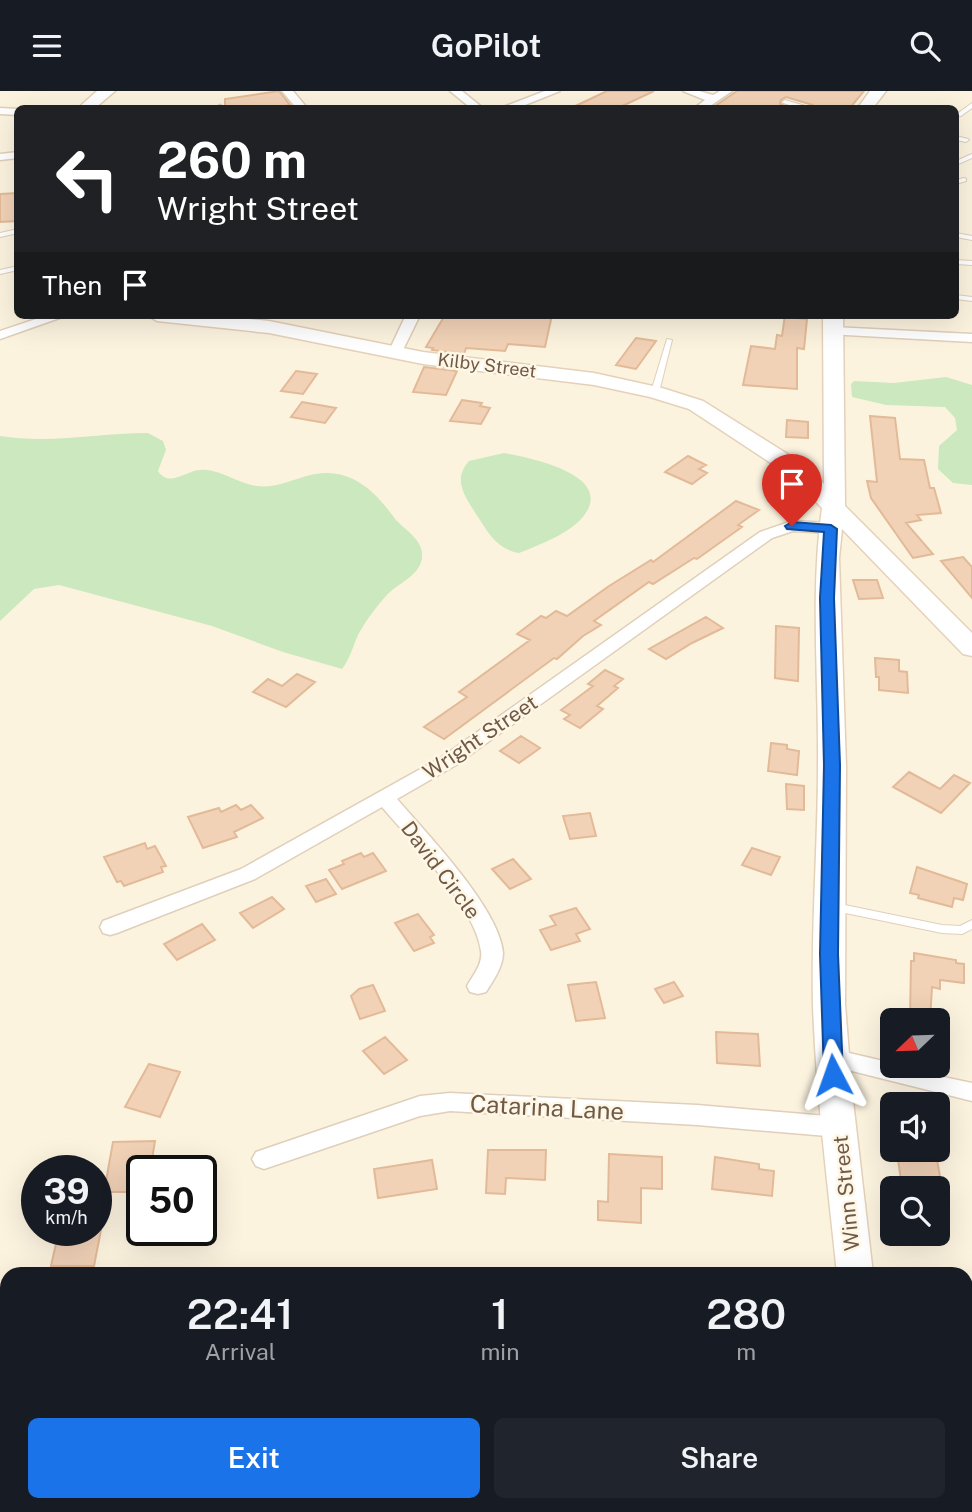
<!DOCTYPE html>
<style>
body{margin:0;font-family:"Public Sans",sans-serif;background:#20242c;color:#f1f3f6;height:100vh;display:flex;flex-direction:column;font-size:26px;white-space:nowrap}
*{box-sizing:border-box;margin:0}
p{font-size:23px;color:#9ea1a6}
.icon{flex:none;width:38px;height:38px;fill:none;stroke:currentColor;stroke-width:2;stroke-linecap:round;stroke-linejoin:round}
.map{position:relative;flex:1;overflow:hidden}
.drawer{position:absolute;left:0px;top:1176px;width:973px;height:245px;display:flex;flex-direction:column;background:#171b24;border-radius:21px 21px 0 0;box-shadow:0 7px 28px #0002}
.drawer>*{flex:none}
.top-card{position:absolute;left:14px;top:14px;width:945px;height:214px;border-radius:10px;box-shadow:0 7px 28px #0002;background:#202124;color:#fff;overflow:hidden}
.needle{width:46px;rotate:247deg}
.buttons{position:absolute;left:880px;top:917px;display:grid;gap:14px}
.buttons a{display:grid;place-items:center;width:70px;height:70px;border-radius:10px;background:#171b24;box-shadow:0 7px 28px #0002;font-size:35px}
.speed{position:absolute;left:21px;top:1064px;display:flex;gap:14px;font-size:35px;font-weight:700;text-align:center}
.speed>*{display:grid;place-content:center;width:91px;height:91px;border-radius:50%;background:#171b24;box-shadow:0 7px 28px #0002;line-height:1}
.speed small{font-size:18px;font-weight:400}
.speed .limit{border:4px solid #111;border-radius:10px;background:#fff;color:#111}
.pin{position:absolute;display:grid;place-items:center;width:60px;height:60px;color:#fff;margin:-72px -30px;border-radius:50% 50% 50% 0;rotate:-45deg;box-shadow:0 0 7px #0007}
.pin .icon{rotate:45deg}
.me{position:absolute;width:77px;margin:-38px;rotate:356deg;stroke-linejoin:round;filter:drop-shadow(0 0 5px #0008)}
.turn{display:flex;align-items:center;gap:24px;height:147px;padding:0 28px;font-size:32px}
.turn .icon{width:91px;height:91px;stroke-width:2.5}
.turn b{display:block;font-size:49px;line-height:60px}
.then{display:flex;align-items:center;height:66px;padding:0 28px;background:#0003;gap:14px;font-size:26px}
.eta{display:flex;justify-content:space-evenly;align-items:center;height:119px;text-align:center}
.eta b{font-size:42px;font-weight:600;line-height:49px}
.action{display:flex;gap:14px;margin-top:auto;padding:14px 28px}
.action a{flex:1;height:80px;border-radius:10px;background:#1a73e8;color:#fff;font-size:28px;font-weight:600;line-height:80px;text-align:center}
.action a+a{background:#20242c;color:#f1f3f6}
header{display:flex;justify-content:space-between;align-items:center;height:91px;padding:0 28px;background:#171b24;font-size:32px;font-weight:600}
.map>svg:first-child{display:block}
.green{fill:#cce8be}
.building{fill:#f1d2b7;stroke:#e3ba97;stroke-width:2}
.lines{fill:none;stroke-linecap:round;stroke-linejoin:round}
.lane-casing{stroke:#dfcfbb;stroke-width:2}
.street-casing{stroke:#dfcfbb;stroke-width:3}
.secondary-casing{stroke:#e4d1b9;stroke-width:3}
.lane{fill:#fff;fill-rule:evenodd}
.street{fill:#fff;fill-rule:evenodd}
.secondary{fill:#fff;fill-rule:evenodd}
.route{fill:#1a73e8;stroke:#114b97;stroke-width:2}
.labels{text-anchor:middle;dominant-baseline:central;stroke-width:5;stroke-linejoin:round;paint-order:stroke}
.far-street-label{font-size:18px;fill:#715947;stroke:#fff7e5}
.street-label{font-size:21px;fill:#715947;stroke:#fff7e5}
.near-street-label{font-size:24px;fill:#715947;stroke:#fff7e5}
</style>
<header><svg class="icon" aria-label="menu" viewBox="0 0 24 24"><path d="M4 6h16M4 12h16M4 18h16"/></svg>GoPilot<svg class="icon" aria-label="search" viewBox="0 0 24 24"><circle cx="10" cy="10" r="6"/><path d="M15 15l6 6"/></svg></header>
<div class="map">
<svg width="972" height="1421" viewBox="0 0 972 1421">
<rect width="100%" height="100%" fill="#fcf3df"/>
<path class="green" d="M946,286L972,294V394L953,392L938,378L939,355L957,339L955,327L945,316L886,314L852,306L851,293L854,290L894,292Z
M148,342L163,350L166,359L158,380C169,397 185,380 200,379C219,377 238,393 257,395C274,397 287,391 303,386C344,373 370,394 393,425C401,437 421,446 422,462C424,484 397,492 386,505C376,516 365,531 358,544C353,555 350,568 342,578L283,561L212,535L59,494L34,498L0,530V345C50,353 99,342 148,342Z
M504,362C532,367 620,385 581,428C566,444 539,454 519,462C496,458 488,441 476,423C465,405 452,389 469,370Z
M7,1235V1340L0,1342V1237Z"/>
<path class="building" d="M279,0L290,14L268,18H227L225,14V8Z
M607,0H654L616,18H569Z
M737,0H864L849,18H815L813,14L786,6L781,9L780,13L792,18H711Z
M18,102V130L0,131V103Z
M445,224H552L545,256L508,253L505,260L466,257L464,263L432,259L433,257L426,256Z
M785,224H798V227L807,228L804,258L797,257V298L743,294L751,255L775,258L777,244L782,245Z
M636,247L656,250L636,278L616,274Z
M424,276L457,280L446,304L413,301Z
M296,280L317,283L303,303L281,300Z
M462,309L482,312L480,315L490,317L481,333L450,330Z
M302,311L336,317L325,332L291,326Z
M870,325L895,327L900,368L924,369L930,397H934L941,422L917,424L921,429L906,432L933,463L913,467L871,407L867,390L877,391Z
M787,329L808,331V347L786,346Z
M688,365L706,374L699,378L707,382L692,393L665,381Z
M736,410L759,419L738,434L742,436L697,468L694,467L653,493L649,491L594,530L601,534L583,545L557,568L554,567L444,648L424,636L467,606L459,601L530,549L517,543L541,525L546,527L556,520L567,525L609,495L651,469L653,471Z
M963,466L972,476V507L941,470Z
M853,489H877L883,507L859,508Z
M706,526L723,537L692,552L666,568L649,558Z
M776,535L799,537L798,590L775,587Z
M875,567L899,569V580L907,581L908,602L879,599V586H876Z
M605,579L623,588L614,595L618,597L597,615L603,618L580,637L564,628L570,624L561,619L593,595L588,593Z
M297,583L315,591L286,616L253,601L268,588L282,595Z
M521,645L540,657L519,672L500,660Z
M771,652L787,654V658L799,660L797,684L768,680Z
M909,681L940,698L954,684L970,692L941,722L893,696Z
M786,693L804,695V719L787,718Z
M236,714L241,719L251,714L263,727L234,741L237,746L203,757L188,726L219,717L221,721Z
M590,722L596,745L570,748L563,725Z
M145,752L147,758L155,755L166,775L161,776L163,781L124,795L121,790L117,791L104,766Z
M752,757L780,766L771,784L742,774Z
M361,762L364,766L373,762L386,780L342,798L329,779L344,773L342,770Z
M513,768L531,788L510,798L492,778Z
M917,776L967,793L963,809L954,807L952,816L918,807L919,804L910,802Z
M326,788L336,803L316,811L306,795Z
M272,806L284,818L253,837L240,822Z
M576,817L590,838L576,843L580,850L551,859L540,839L556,834L550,825Z
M418,823L434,844L430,846L434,852L414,860L395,832Z
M202,833L215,849L177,869L164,853Z
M914,862L956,869V872L964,873V892L940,889V898L932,896L930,929H910L911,870H914Z
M596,891L605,927L576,930L568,894Z
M674,891L683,905L664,912L655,898Z
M373,894L385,920L360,928L351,905L359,898Z
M716,941L758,943L760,975L717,972Z
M385,946L407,969L384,983L363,960Z
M149,973L180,981L160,1026L125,1016Z
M155,1050L150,1080H142V1101H104L113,1051Z
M488,1059H546L545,1089L506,1087L505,1103L486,1102Z
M897,1061L936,1063L942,1097H902Z
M609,1063L662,1066V1098L641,1097V1132L598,1129V1110L608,1111Z
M715,1066L759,1073V1078L774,1080L772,1105L712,1098Z
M432,1069L437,1098L378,1107L374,1078Z
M59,1139H101L94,1175H51Z"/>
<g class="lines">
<g class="lane-casing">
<path id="lane" d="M785,9L812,17V18H802L783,12L782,11Z
M972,12V17L961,25H957V23Z
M956,45L968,48L969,49L966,51L956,49Z
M972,63V67L956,74V70Z
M964,87L966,88V90L956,93V89Z
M18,138V142L0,146V142Z
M956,142L972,145V149L956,146Z
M956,169L972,170V174L956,173Z
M18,175V179L0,183V179Z
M956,204L972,206V210L956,208Z
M667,248L672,249L659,301L655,303L651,301Z
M835,812L942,834L960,835L972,829V838L962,843L942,842L831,819L830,816L831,813Z"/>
</g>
<g class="street-casing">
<path id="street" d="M282,0H293L308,18H297Z
M450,0H462L484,18H472Z
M545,0H560L515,18H498Z
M683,0H699L713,4L720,0H732L706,18H693L705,9Z
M220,14L225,17L214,18Z
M0,17L18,18V24L0,23Z
M18,61V67L0,69V63Z
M48,224H68L0,248V240Z
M406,224H420L400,265H390L388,262Z
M833,236L972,243V251L828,243V237Z
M792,430L831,432L839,437L831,442L793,440L772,447L456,674L397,708C426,742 500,818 503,862C503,876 493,890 486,901L478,903L470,901L467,895C473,884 483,873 481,860C476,817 411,750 382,716L255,788L117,842L110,844L103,842L100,836L103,830L241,778L442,666L760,441Z
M832,958L892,972V975L972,992V1010L824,973L821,967L824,961Z
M450,1002L697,1014L839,1026L847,1029L851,1036L847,1043L839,1046L697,1034L450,1020L420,1025L264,1078L256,1075L252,1068L256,1061L420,1005Z
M966,1403H972V1421H870L869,1418L871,1414H966Z"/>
</g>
<g class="secondary-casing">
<path id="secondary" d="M97,0H115L94,18H77Z
M870,0H886L872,18H857Z
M147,224H211L269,230L423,261L594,282L662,297L703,310L805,374L824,393L823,224H843L845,415L972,542V565L963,563L842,438L839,467L846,675L845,913L852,1001L873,1183H837C828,1094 816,1004 813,914C811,835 818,755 818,676C819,589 810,504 822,417L789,384L689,318L650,306L594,294L423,273L269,242L157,230Z
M863,1414H903L904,1421H864Z"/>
</g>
<use href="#lane" class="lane"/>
<use href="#street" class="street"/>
<use href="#secondary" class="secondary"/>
</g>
<path class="route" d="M792,431L831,434L837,438L834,507L840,674L838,863L843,984L840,989L833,991L827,989L824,984L820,863L824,674L820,507L824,441L787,438L785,435Z"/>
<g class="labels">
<g class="far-street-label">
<text transform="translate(487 274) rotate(7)">Kilby Street</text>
</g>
<g class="street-label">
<text transform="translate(480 646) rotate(-34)">Wright Street</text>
<text transform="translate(441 779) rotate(53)">David Circle</text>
<text transform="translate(846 1102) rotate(-96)">Winn Street</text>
</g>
<g class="near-street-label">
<text transform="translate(547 1016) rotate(3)">Catarina Lane</text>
</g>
</g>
</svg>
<div class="buttons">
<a><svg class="needle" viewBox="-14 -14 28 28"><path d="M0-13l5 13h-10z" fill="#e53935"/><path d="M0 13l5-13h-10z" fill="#9ea1a6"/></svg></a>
<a><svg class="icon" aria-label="sound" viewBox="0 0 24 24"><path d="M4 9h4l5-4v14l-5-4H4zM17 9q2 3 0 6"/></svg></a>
<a><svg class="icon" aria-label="search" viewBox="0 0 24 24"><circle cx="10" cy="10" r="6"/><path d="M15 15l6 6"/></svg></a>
</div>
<div class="speed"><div>39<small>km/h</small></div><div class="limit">50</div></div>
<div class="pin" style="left:792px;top:435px;background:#d93025"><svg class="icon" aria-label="arrive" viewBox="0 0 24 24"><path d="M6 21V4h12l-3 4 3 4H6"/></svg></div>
<svg class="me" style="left:833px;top:984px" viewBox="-20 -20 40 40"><path d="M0-17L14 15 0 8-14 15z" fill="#1a73e8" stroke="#fff" stroke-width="4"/></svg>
<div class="top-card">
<div class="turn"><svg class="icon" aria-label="left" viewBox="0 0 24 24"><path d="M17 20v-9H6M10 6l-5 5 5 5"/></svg><div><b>260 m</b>Wright Street</div></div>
<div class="then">Then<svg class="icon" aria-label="arrive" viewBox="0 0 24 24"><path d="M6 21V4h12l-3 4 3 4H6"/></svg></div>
</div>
<section class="drawer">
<div class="eta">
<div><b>22:41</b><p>Arrival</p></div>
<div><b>1</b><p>min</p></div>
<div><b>280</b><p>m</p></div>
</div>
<div class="action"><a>Exit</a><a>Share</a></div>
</section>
</div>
